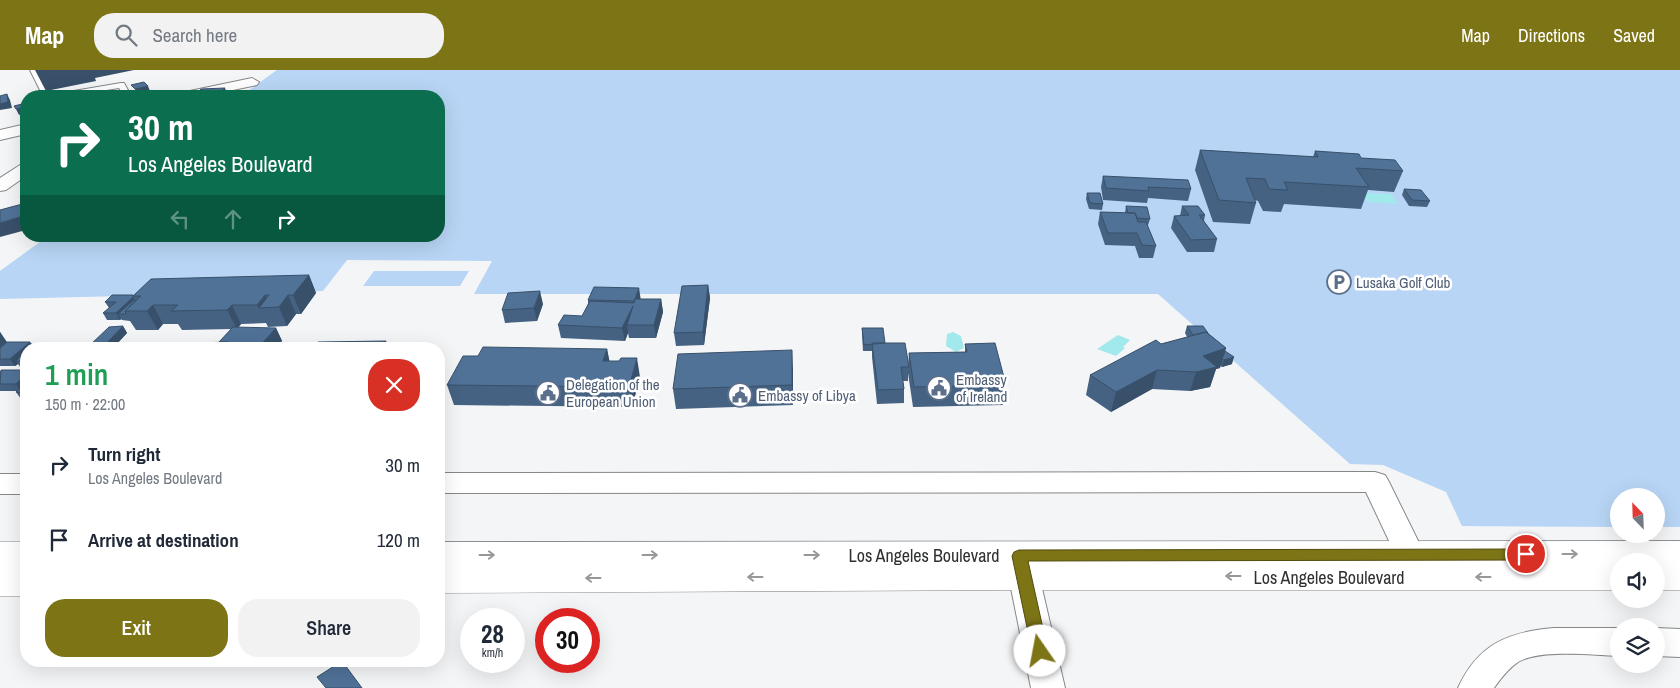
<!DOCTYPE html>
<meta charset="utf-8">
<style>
body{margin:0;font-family:"Archivo Narrow",sans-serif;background:#f2f2f3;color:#1f2937;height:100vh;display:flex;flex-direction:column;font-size:19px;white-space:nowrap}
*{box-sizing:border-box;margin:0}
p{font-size:16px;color:#747a83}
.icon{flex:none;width:28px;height:28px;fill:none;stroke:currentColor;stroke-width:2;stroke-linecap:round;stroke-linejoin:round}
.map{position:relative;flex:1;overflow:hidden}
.drawer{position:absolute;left:20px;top:272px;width:425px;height:325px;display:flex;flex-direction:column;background:#fff;border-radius:20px;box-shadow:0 5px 20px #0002}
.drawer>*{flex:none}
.guide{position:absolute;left:20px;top:20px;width:425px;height:152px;border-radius:20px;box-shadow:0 5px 20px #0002;background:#0b6e4f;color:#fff;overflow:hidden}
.needle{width:32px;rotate:337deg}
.fabs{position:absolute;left:1610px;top:418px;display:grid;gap:10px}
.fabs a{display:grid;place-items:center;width:55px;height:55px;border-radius:50%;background:#fff;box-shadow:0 5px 20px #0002;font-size:25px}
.speed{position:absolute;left:460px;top:538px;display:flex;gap:10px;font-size:25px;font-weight:700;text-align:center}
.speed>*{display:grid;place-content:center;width:65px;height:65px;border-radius:50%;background:#fff;box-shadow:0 5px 20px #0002;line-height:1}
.speed small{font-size:12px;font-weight:400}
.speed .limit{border:8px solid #d22;background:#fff;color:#111}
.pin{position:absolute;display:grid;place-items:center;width:42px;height:42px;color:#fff;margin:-21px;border:2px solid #fff;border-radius:50%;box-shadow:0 1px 5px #0007}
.me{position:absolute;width:55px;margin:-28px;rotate:348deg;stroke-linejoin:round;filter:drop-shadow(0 0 4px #0008)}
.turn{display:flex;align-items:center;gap:18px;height:105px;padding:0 25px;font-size:22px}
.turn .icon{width:65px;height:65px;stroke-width:2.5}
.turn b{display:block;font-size:35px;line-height:42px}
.lanes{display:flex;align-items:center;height:48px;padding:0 25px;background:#0003;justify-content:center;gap:25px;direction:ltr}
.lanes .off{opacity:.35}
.round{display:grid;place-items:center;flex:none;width:52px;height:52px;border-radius:20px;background:#f2f2f3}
.headline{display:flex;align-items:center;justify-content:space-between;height:85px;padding:0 25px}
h1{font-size:30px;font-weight:600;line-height:38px;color:#1e9e55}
.action{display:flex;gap:10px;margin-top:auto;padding:10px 25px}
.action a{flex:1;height:58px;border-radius:20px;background:#7d7416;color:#fff;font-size:20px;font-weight:600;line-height:58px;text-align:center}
.action a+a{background:#f2f2f3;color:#1f2937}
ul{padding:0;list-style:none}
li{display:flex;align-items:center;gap:15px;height:75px;padding:0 25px}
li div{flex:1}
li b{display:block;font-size:19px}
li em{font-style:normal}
header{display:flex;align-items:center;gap:30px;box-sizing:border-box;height:70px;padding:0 25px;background:#7d7416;color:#fff}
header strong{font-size:24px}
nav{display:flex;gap:28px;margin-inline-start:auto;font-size:18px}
.search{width:350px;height:45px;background:#f2f2f3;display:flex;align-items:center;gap:12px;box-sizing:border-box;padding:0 18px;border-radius:20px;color:#747a83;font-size:19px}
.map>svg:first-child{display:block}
.green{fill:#b8d5f5}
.water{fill:#a2e9eb}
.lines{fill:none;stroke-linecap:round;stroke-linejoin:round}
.lane-casing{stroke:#868788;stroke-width:2}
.street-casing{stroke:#868788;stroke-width:2}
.secondary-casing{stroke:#868788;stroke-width:1}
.lane{fill:#fff;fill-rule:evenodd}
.street{fill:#fff;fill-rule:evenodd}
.secondary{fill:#fff;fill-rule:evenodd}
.wall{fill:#456282}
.shaded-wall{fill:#38506a}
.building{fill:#507297;stroke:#38506a}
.oneway{stroke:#979898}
.route{fill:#7d7416;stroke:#514b0e}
.labels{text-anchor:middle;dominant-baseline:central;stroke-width:5;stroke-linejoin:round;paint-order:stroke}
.service-label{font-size:15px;fill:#4e5e75;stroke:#fff;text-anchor:start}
.near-street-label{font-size:18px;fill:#2f3030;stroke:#fff}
</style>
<header>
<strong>Map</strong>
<div class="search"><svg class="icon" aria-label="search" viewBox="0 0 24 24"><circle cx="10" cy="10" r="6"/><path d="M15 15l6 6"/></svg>Search here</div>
<nav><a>Map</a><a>Directions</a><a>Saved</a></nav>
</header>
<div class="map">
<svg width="1680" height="618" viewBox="0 0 1680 618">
<rect width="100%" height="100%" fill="#f4f5f7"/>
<path class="green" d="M277,0H1680V457H1656V426H1619V457L1462,456L1446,422L1383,395L1350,394L1158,224H474L492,191L347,190L323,221L0,229V201L48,166H439V26H241Z
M374,201H469L460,216H363Z"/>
<path class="water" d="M1362,123L1391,124L1398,134L1368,132Z
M953,262L961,266L964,278L956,282L946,276L947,264Z
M1118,265L1130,270L1123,277L1125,278L1116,286L1097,279Z"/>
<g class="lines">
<g class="lane-casing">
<path id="lane" d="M30,0H38L51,26H43Z
M121,13H124L129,22L128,24L118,26H106L121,21L119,18L68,26H52L56,24Z"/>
</g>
<g class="street-casing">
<path id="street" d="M252,8L259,12L257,15L204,26H178L180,23L185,22Z
M26,54V64L0,70V60Z
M26,94V106L6,120L0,121V108L20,95Z
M1375,402L1385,405L1389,412L1432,499L1428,507L1417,511L1406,507L1366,422L439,423V403Z
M0,404H26V424H0Z
M1020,477L1031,480L1035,488L1065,618H1031L1005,488L1009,480Z
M1554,558H1619V586C1593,585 1539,579 1518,592C1508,599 1501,608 1494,618H1458C1478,574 1508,562 1554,558Z
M1656,558L1680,559V587L1656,586Z"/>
</g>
<g class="secondary-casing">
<path id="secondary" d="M1680,471V520H1656V491H1619V520H1024L439,523V472Z
M0,472H26V526H0Z"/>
</g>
<use href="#lane" class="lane"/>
<use href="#street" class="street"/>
<use href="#secondary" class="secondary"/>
</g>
<path class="wall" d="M1200,80L1313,87L1315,81L1361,88L1403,101L1394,122L1368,120L1361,139L1284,134L1281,142L1263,141L1258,131L1255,130L1256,133L1250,154L1213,152L1195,100Z
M1103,106L1191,119L1188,131L1148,128L1147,133L1103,130L1101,117Z
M1404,119L1430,131L1427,137L1409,136L1402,125Z
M1087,123L1103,134L1102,140L1089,139L1086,129Z
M1126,136L1150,149L1148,155H1147L1156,176L1153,188H1139L1135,176L1105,175L1098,154L1100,142L1125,143Z
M1182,136L1205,145L1204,151L1217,169L1214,182H1187L1171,158L1174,146H1180Z
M309,205L316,223L301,244H296L287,256L268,257L266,253L241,254L238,258H276L282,271L275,279H82L89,278L88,277L123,256L127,263L115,276L219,272L232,259L182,260L178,254H163L158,260H136L130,251L122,250L121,249L120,250H107L103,243L109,238L105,232L133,225Z
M708,215L710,228L704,275L676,276L674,263Z
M661,229L663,242L656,268H629L628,263L625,271L561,268L558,255L582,246L588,234V230Z
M543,234L537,251L505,253L502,240Z
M1187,256L1208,263L1226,278L1225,281L1232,294L1222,297L1220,296V298L1216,299L1210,317L1190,321L1152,319L1111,342L1086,325L1090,305L1161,274L1187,267L1185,263Z
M862,258L885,273L908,297L909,283L965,282V274L1006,315L1003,335L913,337L908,303V311H903L904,319V333L877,334L872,287V281H863L862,265Z
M0,262L7,272H30L33,275L57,273L61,279H26V298H21L18,294L15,296H0Z
M607,279L609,291L640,307L632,337L454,335L447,315L478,286Z
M26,300V336L16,322L18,321H0V301Z
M793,300V335L676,339L673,319Z"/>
<path class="shaded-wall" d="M35,0H134L95,8L96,11L46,21Z
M148,16L150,21L137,24L135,19Z
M225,18L228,26H217Z
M7,24L10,30L12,38L0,40V34Z
M23,38L26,43L19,45L16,39Z
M26,145V160L0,167V153Z
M309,205L316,223L301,244L293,225Z
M708,215L710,228L704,275L703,262Z
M639,218L641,231L636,244L634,231Z
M540,221L543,234L537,251L534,238Z
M265,225L270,238H259L257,235Z
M288,225L296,244L287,256L279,237Z
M133,227L137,234L125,241L118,244L121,249L120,250L116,243Z
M661,229L663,242L656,268L654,255Z
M153,235L163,254L158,260L147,241Z
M232,235L241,254L237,259L227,240Z
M633,236L627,255L628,263L625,271L622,258Z
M123,256L127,263L112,279H105L104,276Z
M276,258L282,271L275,279H257Z
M0,262L9,276L0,284Z
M386,271L389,279H381Z
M30,272L35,279H26V286L16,291L18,294L15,296L10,289Z
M228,272L232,279H223Z
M57,273L61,279H52Z
M1226,278L1220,298L1216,299L1210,317L1190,321L1196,302L1203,286Z
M607,279L611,298L603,291Z
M792,280L793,300V335L792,315Z
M1234,287L1232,294L1222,297L1224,290Z
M637,288L640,307L632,337L629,317Z
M1157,300L1152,319L1111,342L1116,322Z
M26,304V316L21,321L16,314Z"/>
<path class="building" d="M144,12L148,16L135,19L131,15Z
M225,18L217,26H203L204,25L194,26L201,19Z
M7,24L8,32L0,34V26Z
M26,33V41L23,38L16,39L14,36Z
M1200,80L1318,87L1315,81L1359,84L1361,88L1395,90L1403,101L1356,98L1369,117L1284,112L1288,120L1269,119L1265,109L1246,108L1256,133L1219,130Z
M1103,106L1188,110L1191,119L1148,117L1149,121L1106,118Z
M1404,119L1421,120L1430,131L1412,130Z
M1087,123H1100L1103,134L1090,133Z
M26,133V145L0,153V140Z
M1126,136L1147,137L1150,149L1137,148L1135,143H1128Z
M1182,136H1198L1205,145H1199L1217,169L1191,170L1174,146L1189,145Z
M1100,142L1135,143L1138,152H1146L1156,176L1142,175L1137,163H1108Z
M309,205L293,225H288L279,237L259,238L269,225H265L257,235H232L227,240L171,241L178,235H153L147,241H125L141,226H133L151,209Z
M708,215L703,262L674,263L682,216Z
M594,217L639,218L634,231L588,230Z
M540,221L534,238L502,240L508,223Z
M112,225H133V227L116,243H103L116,232H105Z
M135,229V231L125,241L126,244H118Z
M635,229H661L654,255H627L633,236L622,258L558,255L564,245L582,246L590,231L634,233Z
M123,256L104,276L88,277L109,257Z
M1187,256H1203L1208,263L1206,262L1193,265Z
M233,257L276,258L257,279H232L228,272H219Z
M862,258H883L885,273L864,275Z
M1206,262L1226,278L1203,286L1217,297L1196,302L1157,300L1116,322L1090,305L1156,270L1161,274Z
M386,271L381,279H314L318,272Z
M7,272H30L10,289H0V278Z
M228,272L223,279H107L110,276Z
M57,273L52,279H29L34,274Z
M872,273H905L909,297H901L904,319L878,320Z
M995,273L1006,315L914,317L909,283L967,282L965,274Z
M483,277L607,279L603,291H619L621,288H637L629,317L447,315L463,286H478Z
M84,278H97L96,279H82Z
M792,280V315L673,319L678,284Z
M26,281V291H16Z
M1225,281L1234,287L1224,290L1222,289Z
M1,300H26V304L16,314H0Z
M26,314V323L16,322Z
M342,591L362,618H326L317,607Z"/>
<defs><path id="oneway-shaft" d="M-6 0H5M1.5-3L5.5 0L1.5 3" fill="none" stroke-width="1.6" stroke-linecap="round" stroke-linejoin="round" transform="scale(1.25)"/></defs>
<g class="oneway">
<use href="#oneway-shaft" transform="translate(1570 484)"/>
<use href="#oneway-shaft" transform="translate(487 485)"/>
<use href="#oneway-shaft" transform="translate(650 485)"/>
<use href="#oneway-shaft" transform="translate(812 485)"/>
<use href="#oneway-shaft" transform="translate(1233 506) rotate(-180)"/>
<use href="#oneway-shaft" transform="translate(755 507) rotate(180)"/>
<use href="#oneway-shaft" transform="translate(1483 507) rotate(180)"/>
<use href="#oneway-shaft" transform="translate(593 508) rotate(180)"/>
</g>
<path class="route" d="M1526,479L1531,480L1533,484L1531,488L1526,490L1028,491L1048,581L1045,585L1040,587L1034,585L1032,581L1012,486L1014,482L1019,480Z"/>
<defs>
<g id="parking-ring" transform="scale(1.25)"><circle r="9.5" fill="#fff" stroke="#5c6f8a" stroke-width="1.5"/><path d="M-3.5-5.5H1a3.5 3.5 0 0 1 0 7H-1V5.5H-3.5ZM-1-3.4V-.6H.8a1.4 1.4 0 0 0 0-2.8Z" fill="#5c6f8a"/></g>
<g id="civic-ring" transform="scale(1.25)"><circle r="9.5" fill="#fff" stroke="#5c6f8a" stroke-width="1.5"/><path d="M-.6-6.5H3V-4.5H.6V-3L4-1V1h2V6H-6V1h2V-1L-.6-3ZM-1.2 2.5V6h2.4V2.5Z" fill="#5c6f8a"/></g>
</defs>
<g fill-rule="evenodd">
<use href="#parking-ring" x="1339" y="212"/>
<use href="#civic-ring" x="939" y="318"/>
<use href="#civic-ring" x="548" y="323"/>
<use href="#civic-ring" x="740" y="325"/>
</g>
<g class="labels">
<g class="service-label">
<text x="1356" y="212">Lusaka Golf Club</text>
<text x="956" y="309">Embassy<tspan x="956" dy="17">of Ireland</tspan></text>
<text x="566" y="314">Delegation of the<tspan x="566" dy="17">European Union</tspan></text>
<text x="758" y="325">Embassy of Libya</text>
</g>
<g class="near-street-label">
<text x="924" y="485">Los Angeles Boulevard</text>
<text x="1329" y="507">Los Angeles Boulevard</text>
</g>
</g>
</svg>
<div class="fabs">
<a><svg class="needle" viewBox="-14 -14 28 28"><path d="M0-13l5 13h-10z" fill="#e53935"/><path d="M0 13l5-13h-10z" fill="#747a83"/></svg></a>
<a><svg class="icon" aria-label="sound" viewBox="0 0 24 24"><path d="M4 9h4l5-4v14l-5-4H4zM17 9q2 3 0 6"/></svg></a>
<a><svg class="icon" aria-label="layers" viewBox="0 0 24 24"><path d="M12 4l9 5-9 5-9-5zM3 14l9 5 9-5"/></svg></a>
</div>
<div class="speed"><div>28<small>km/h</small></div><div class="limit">30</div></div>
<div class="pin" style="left:1526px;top:484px;background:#d93025"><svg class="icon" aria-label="arrive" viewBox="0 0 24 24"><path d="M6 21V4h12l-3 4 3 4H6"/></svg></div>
<svg class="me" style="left:1040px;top:581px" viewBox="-20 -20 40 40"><circle r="19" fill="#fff"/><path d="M0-13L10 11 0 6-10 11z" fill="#7d7416"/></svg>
<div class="guide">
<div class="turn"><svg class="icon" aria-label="right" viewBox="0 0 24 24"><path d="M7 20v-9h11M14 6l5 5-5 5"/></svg><div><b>30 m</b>Los Angeles Boulevard</div></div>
<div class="lanes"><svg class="icon off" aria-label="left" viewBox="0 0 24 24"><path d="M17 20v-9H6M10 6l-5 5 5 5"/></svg><svg class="icon off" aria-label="ahead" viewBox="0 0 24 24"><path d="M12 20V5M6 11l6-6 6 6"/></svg><svg class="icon" aria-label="right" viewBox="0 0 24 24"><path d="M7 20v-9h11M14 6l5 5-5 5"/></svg></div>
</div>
<section class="drawer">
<div class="headline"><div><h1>1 min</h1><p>150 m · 22:00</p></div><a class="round" style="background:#d93025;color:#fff"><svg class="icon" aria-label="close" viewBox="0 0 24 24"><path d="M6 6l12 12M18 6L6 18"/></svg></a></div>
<ul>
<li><svg class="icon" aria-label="right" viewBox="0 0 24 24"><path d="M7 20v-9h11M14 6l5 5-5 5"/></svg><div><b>Turn right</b><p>Los Angeles Boulevard</p></div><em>30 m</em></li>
<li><svg class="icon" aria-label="arrive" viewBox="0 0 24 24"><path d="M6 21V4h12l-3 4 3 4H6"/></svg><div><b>Arrive at destination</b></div><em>120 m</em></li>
</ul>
<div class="action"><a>Exit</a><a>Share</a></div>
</section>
</div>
